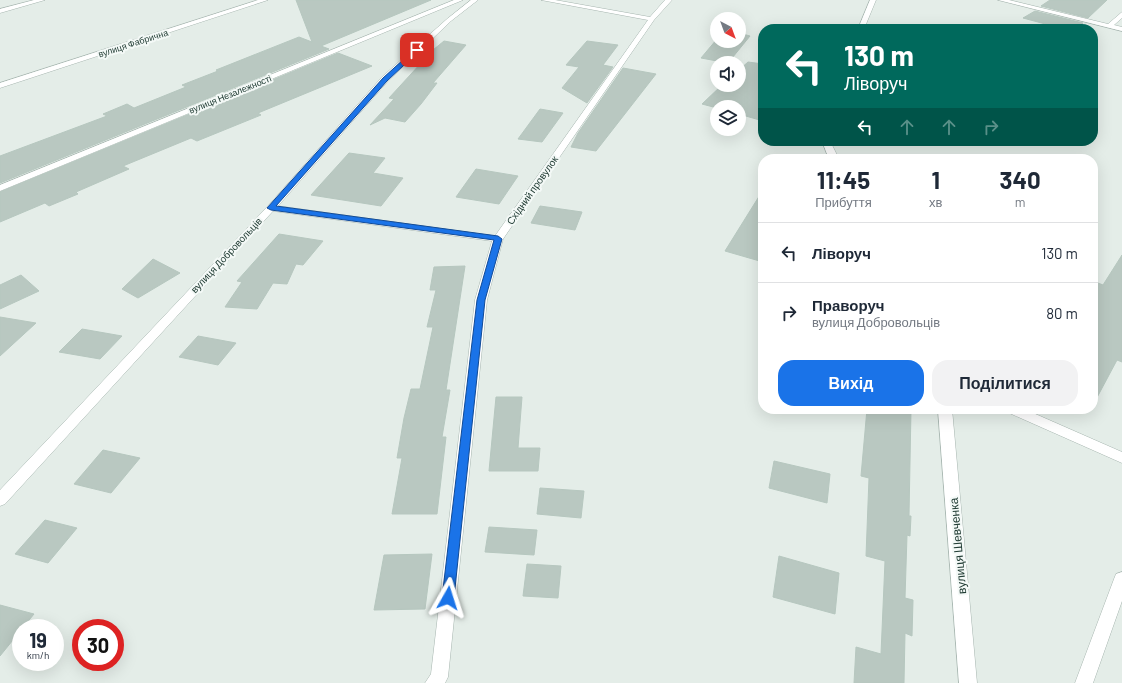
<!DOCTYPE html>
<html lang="uk">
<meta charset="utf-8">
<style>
body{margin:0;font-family:Barlow,sans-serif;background:#f2f2f3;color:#1f2937;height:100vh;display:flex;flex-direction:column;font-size:15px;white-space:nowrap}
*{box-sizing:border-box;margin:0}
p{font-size:13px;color:#747a83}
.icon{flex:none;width:22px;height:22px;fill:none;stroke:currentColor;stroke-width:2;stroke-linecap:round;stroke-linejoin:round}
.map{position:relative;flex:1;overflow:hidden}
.sheet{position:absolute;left:758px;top:154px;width:340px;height:260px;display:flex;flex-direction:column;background:#fff;border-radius:16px;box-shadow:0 4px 16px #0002}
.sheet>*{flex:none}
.banner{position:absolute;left:758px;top:24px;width:340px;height:122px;border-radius:16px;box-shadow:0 4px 16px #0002;background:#00695c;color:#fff;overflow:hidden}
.needle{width:26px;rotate:139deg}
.fabs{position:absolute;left:710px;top:12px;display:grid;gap:8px}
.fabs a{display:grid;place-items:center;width:36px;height:36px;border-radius:50%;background:#fff;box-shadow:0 4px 16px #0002;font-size:20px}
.speed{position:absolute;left:12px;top:619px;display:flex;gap:8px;font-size:20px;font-weight:700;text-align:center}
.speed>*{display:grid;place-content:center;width:52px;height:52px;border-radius:50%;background:#fff;box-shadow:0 4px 16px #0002;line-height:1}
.speed small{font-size:10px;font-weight:400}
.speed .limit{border:6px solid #d22;background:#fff;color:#111}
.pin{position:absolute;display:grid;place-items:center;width:34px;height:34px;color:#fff;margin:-17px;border-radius:8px;box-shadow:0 2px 6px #0006}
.me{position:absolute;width:44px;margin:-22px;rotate:6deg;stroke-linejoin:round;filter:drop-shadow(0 0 3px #0008)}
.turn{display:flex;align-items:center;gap:14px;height:84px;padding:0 20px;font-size:18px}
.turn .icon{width:52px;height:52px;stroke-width:2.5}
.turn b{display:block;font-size:28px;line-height:34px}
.lanes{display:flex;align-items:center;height:38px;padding:0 20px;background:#0003;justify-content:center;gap:20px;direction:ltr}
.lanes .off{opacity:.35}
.eta{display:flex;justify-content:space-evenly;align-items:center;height:68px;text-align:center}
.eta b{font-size:24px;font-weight:700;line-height:28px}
.cta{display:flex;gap:8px;margin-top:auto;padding:8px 20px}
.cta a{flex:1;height:46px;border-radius:16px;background:#1a73e8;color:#fff;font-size:16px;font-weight:700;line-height:46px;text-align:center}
.cta a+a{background:#f2f2f3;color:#1f2937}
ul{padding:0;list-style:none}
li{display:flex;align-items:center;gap:12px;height:60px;padding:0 20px;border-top:1px solid #e0e1e3}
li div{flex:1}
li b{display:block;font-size:15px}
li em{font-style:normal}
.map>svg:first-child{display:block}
.building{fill:#b9c8c1;stroke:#b6c7bf}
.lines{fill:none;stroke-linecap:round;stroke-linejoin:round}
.minor-casing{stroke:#a6b5af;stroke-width:1}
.minor{fill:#fff;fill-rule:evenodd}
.route{fill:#1a73e8;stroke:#114b97}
.labels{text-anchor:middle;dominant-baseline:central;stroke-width:4;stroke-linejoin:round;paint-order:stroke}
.far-street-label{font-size:9px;fill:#233e36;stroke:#f4f9f7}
.street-label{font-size:10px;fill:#233e36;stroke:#f4f9f7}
.near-street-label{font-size:12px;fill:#233e36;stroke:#f4f9f7}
</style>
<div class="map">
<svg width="1122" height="683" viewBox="0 0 1122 683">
<rect width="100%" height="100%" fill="#e4ede8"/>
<path class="building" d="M296,0H431L321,46L329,49L0,183V156L107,116L103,114L127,104L134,108L186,87L182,85L218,71L216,70L299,37L312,42Z
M1050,0H1107L1088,18L1041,6Z
M1035,11L1083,23L1076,29H1064L1023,18Z
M739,33L750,36L728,63L701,58L717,39V41H739Z
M444,41L466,45L433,83H437L421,104L405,122L385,118L370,125L394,99L389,98L433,50Z
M587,41L618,45L603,65L613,67L587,103L562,88L579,67L566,65Z
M338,53L372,66L258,113L261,115L197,141L191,138L123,166L129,169L76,192L78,194L49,206L45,203L0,222V192Z
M748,62L763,64V121L739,114V107H717V108L702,104L722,85H739V70Z
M623,68L656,74L596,151L571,147L578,133Z
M540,109L563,113L542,142L518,139Z
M349,153L385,158L373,173L403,178L381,206L311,195Z
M476,169L518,176L499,204L456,197Z
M763,190V262L725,251Z
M540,206L582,212L575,230L531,223Z
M279,234L323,241L303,265L296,264L287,284L273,283L257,309L225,307L242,282L237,281Z
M1122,255V362L1117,360L1093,405V281L1103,285Z
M153,259L180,273L138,298L122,289Z
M465,266L446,390H450L442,437H446L437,514H392L402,458H397L404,418L411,389H420L433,327H427L436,290H430L434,267Z
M21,275L39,291L0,309V285Z
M0,317L36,323L0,356Z
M82,329L122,336L100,359L59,352Z
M198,336L236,343L218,365L179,357Z
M496,397H522L518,448H540L538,471H489Z
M867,409H911L909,516H911L910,536L907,535L905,598L913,600L912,636L905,633L904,683H854L856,647L881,654L885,561L866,556L869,478L861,476Z
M103,450L140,458L111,493L74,484Z
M774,461L830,474L827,503L769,488Z
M540,488L584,491L581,518L537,514Z
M45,520L77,528L48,563L15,554Z
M489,527L537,530L534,555L485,552Z
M432,554L425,609L374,610L384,555Z
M779,556L839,573L835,614L773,597Z
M527,564L561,566L558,598L523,596Z
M0,605L34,614L0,656Z"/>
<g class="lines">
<g class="minor-casing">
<path id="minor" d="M34,0H45L0,13V9Z
M258,0H268L0,88V83Z
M454,0H463L0,191V185Z
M471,0H478L451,21L388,81L278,206L495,236L648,20L541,0H555L650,17L665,0H672L654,20L503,239L487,300L448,677L445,683H425L431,674L475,300L492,241L273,211L5,504L0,506V490L268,206L382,77L447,19Z
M870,0H876L864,29H858Z
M998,0H1009L1108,24L1122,12V18L1114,25L1122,27V31Z
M822,141H830L839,159H829Z
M938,409H952L977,683H959Z
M1005,409H1024L1122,452V463L1007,412Z
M1122,572V601L1093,683H1075L1114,579L1116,574Z"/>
</g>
<use href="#minor" class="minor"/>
</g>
<path class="route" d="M415,49L420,50L387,81L276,206L498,236L502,239L485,300L454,598L452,602L448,604L444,602L442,598L477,300L494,240L271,210L267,208L383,78Z"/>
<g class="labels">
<g class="far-street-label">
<text transform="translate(133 43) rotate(-18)">вулиця Фабрична</text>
<text transform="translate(230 94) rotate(-22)">вулиця Незалежності</text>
</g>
<g class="street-label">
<text transform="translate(532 190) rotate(-55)">Східний провулок</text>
<text transform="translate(226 255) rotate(-47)">вулиця Добровольців</text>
</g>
<g class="near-street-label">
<text transform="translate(957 546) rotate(-95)">вулиця Шевченка</text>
</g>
</g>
</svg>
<div class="fabs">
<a><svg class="needle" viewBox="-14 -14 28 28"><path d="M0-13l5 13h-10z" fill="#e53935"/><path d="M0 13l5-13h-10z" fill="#747a83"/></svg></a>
<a><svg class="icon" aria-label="sound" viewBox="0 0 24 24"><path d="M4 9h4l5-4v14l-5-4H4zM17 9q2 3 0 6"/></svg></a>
<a><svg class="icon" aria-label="layers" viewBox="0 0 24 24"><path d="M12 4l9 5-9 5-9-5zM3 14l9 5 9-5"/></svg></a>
</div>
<div class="speed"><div>19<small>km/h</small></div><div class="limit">30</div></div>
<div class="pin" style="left:417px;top:50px;background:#d93025"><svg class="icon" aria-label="arrive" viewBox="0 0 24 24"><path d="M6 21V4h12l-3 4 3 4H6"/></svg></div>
<svg class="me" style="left:448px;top:598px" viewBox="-20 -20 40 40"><path d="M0-17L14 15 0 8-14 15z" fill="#1a73e8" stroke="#fff" stroke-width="4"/></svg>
<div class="banner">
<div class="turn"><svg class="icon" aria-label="left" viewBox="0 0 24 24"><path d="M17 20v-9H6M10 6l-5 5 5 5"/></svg><div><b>130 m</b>Ліворуч</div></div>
<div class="lanes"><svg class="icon" aria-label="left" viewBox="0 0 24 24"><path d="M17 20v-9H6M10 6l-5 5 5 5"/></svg><svg class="icon off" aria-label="ahead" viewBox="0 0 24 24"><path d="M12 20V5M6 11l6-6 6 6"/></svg><svg class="icon off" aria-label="ahead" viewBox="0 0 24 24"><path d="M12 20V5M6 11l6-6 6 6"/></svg><svg class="icon off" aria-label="right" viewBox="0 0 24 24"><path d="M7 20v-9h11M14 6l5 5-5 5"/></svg></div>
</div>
<section class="sheet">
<div class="eta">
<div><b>11:45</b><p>Прибуття</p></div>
<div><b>1</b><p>хв</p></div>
<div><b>340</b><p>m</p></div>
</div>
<ul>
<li><svg class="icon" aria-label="left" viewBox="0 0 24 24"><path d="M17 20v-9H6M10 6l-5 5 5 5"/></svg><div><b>Ліворуч</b></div><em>130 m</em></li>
<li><svg class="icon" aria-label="right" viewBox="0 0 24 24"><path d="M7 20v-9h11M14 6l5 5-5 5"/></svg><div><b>Праворуч</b><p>вулиця Добровольців</p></div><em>80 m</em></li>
</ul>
<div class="cta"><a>Вихід</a><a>Поділитися</a></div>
</section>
</div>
